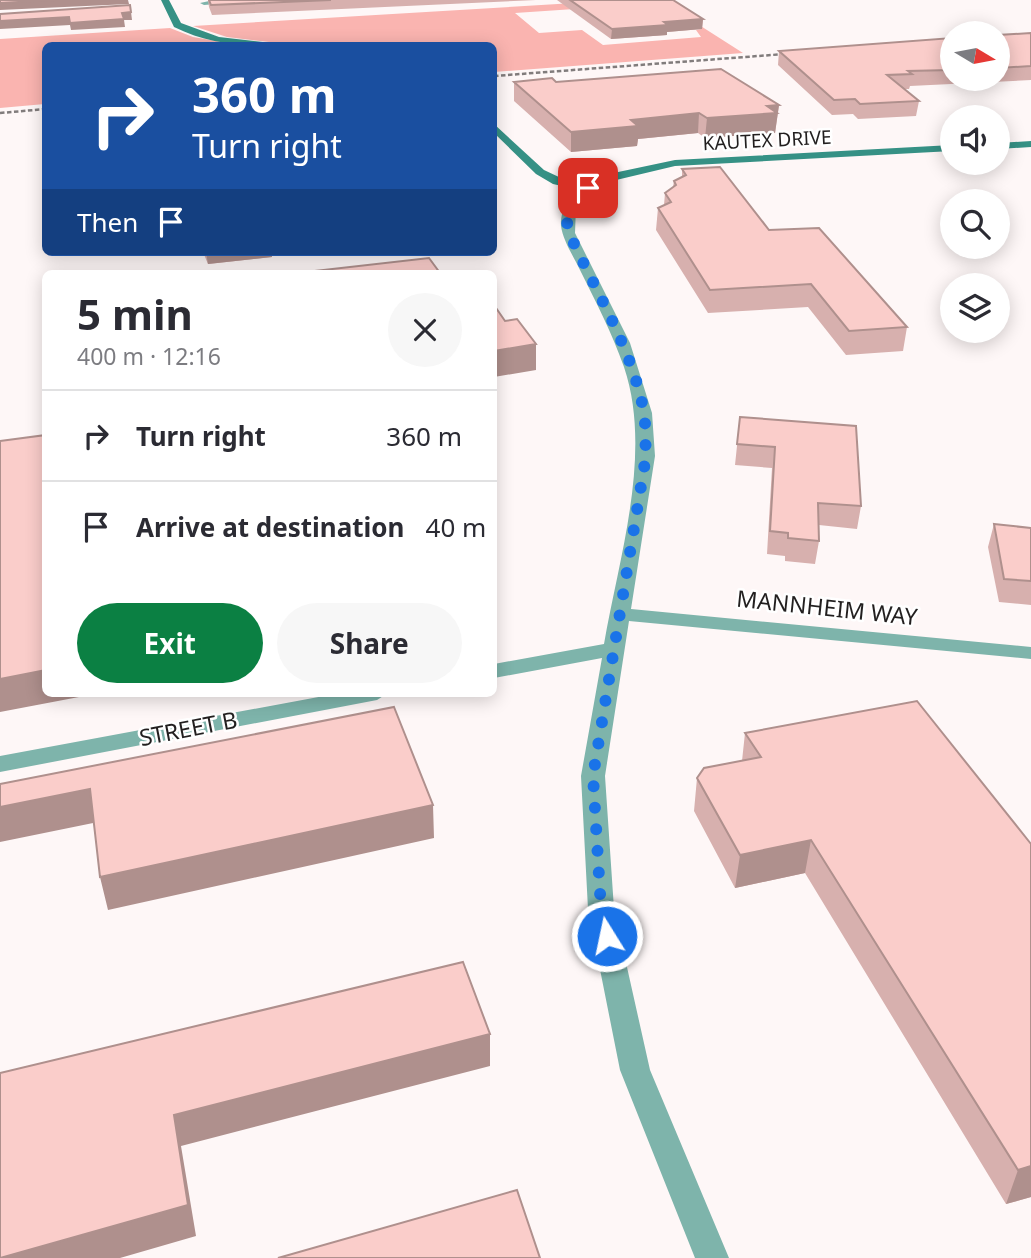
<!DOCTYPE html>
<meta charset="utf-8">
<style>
body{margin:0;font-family:"Noto Sans",sans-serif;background:#f7f7f7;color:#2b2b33;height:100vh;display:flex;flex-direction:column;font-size:26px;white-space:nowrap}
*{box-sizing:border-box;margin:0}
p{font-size:23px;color:#7c7c81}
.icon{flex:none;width:38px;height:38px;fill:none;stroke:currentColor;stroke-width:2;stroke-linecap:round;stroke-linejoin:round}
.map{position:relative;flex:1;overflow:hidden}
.side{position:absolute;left:42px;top:270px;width:455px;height:427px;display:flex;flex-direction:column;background:#fff;border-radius:10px;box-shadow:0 4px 18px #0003}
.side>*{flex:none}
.hud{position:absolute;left:42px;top:42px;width:455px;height:214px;border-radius:10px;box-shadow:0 4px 18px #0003;background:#1a4fa0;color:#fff;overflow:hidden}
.needle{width:46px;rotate:100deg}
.controls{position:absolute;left:940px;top:21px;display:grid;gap:14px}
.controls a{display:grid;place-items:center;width:70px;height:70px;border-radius:50%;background:#fff;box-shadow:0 4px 18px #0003;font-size:35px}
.pin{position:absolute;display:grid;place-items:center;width:60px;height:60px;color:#fff;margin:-30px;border-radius:14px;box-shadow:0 4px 10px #0006}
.me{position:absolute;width:77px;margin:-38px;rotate:350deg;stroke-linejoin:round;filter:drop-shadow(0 0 5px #0008)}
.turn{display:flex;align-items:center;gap:24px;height:147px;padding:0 35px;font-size:32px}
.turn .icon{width:91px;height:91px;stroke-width:2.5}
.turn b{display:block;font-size:49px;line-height:60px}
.then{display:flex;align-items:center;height:66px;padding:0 35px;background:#0003;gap:14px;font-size:26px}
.round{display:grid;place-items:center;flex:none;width:74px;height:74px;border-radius:37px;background:#f7f7f7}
.summary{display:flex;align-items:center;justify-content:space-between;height:119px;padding:0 35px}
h1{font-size:42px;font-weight:700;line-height:52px}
.cta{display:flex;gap:14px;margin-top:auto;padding:14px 35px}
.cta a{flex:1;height:80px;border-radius:42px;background:#0b8043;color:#fff;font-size:28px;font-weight:700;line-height:80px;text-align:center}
.cta a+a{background:#f7f7f7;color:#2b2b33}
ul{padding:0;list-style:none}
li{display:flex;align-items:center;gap:21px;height:91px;padding:0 35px;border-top:2px solid #e1e1e2}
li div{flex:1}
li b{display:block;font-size:26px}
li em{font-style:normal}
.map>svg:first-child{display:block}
.green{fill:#fab4b0}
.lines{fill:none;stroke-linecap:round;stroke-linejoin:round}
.street{fill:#7eb4ab;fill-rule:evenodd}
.secondary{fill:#369185;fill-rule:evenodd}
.rail{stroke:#817c7c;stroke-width:2.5;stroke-dasharray:4.5 2.5;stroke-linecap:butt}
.wall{fill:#d7b0ae}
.shaded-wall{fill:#af908d}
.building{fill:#facdca;stroke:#af908d;stroke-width:2}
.route{stroke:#1a73e8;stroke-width:12;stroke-dasharray:0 21.6}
.labels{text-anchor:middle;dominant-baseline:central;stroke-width:5;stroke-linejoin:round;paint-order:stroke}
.far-street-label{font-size:19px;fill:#221f1f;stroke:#fff}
.street-label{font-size:23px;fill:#221f1f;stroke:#fff}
</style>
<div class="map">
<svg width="1031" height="1258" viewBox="0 0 1031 1258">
<rect width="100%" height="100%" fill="#fef7f7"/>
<path class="green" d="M624,0L619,6L515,13L539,33L582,30L603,45L701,37L696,30L701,29L660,0L743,53L494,72V46L269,42L227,37L193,26Z
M170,28L193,37L240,45L46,46L45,104L0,108V39Z"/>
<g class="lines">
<path class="street" d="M214,0H265L204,5L200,3Z
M588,184L594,188L576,207L575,233L630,343L652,413L655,456L631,609L1031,647V659L629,621L605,776L614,909L650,1070L729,1258H695L620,1070L588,909L581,776L602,658L494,678V664L604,644C619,557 653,453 624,367C612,333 596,302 580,270C574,257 563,241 561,226C560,209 571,190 588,184Z
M340,693H388L377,700L0,772V756Z"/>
<path class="secondary" d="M161,0H169L181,23L219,37L298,46C254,46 214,47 174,27Z
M494,124L544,170L561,178L587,184L604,175L675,160L952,145V151L675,166L612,181L588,192L553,184L536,174L494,133Z
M1031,141V147L998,149V143Z"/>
<path class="rail" d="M494,76L798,53
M0,113L46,109"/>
</g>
<path class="wall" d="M208,0H536L212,15L209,7Z
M557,0H673L703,19L702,29L667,32V35L611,39Z
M1031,33V80L910,86L909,89H904L919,101L916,116L858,119L853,114L832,115L778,65L779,51L952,38V79H998V35Z
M514,82H556L779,105L775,133L705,138L698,133L638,139L637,146L571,152L514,101Z
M682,169L907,327L903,351L846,355L808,307L708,313L656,230L658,208L664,205L665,193L673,187L674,181L682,178Z
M203,252H271L272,257L208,264Z
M740,417L861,506L857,529L819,525V541L815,564L785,561V556L767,554L772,468L735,465Z
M994,524L1031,528V605L999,602L988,547Z
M917,701L1031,1197L1006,1204L805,873L735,888L694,811L697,778L742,761L745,733Z"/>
<path class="shaded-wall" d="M55,0H128L129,4L0,10V3Z
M131,12L132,20H124L125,27L71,30L70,25L0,29V21Z
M703,19L702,29L667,32V35L611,39L612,29L664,22Z
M779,105L775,133L705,138L707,118L767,106Z
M699,113L698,133L638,139L637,146L571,152V132L631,120Z
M206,252H271L272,257L208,264Z
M536,344V370L494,377V351Z
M46,670V693H100L0,712V679Z
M201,693H225L201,697Z
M90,789L98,822L0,842V807Z
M433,805L434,838L108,910L100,877Z
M811,840L805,873L735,888L740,855Z
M490,1034V1066L181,1146L196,1236L120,1258H0L174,1115Z
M1031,1166V1197L1006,1204L1018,1170Z"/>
<path class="building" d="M0,0H55L0,3Z
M209,0H331L211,5Z
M570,0H673L703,19L664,22L668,25L612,29Z
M130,5L131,12L122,13L124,19L70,23L69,17L0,21V14Z
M1031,33V66L998,68V35Z
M952,38V70L908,71L912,74L887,75L919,101L860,104L855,99L834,100L779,51Z
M721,69L779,105L767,106L777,113L707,118L699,113L631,120L638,126L571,132L514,82L552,78L556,82Z
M720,167L769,230L819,228L907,327L849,331L811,284L710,290L658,208L671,202L665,193L676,185L674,181L686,175L682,169Z
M429,258L440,273H297Z
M494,305L505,321L517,319L536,344L494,351Z
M740,417L856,426L861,506L818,503L819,541L788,538V533L770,531L775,447L737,444Z
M46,435V670L0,679V441Z
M994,524L1031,528V581L1004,579Z
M917,701L1031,844V1166L1018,1170L811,840L740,855L697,778L704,768L761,757L745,733Z
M394,707L433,805L100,877L90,789L0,807V784Z
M463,962L490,1034L174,1115L188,1205L0,1258V1073Z
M517,1190L540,1258H278Z"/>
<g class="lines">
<path class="route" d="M588,188C571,201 563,210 569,233C595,290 633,350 644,413C646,427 645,442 646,456L593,776L601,909L607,936"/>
</g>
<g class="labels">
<g class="far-street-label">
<text transform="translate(767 140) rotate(-3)">KAUTEX DRIVE</text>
</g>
<g class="street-label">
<text transform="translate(827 607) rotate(6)">MANNHEIM WAY</text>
<text transform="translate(188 728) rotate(-11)">STREET B</text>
</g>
</g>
</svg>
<div class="controls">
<a><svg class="needle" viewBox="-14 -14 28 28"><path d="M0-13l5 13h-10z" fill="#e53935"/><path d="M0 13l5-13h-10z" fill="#7c7c81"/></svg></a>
<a><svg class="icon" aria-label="sound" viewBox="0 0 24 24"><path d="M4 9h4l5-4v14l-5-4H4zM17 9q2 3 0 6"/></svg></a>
<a><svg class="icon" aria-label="search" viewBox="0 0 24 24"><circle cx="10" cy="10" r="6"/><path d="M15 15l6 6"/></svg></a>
<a><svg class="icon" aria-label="layers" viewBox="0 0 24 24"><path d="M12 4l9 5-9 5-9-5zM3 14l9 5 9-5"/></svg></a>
</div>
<div class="pin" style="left:588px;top:188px;background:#d93025"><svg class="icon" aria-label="arrive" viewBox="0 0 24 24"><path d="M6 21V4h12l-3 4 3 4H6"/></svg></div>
<svg class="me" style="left:607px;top:936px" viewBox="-20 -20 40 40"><circle r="17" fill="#1a73e8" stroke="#fff" stroke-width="3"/><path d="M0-11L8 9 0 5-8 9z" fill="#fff"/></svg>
<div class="hud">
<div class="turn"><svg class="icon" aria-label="right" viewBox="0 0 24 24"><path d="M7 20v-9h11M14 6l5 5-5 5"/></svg><div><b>360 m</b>Turn right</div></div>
<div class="then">Then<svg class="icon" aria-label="arrive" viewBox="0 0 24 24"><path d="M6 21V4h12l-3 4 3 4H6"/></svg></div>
</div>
<section class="side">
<div class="summary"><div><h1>5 min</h1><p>400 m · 12:16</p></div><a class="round"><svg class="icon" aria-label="close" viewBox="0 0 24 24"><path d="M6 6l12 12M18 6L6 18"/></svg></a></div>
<ul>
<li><svg class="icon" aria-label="right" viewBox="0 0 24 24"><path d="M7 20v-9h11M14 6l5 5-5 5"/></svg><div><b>Turn right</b></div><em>360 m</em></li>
<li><svg class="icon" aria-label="arrive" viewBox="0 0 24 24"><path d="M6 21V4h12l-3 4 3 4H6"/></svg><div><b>Arrive at destination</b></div><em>40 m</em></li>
</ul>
<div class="cta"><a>Exit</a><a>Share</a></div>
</section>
</div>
